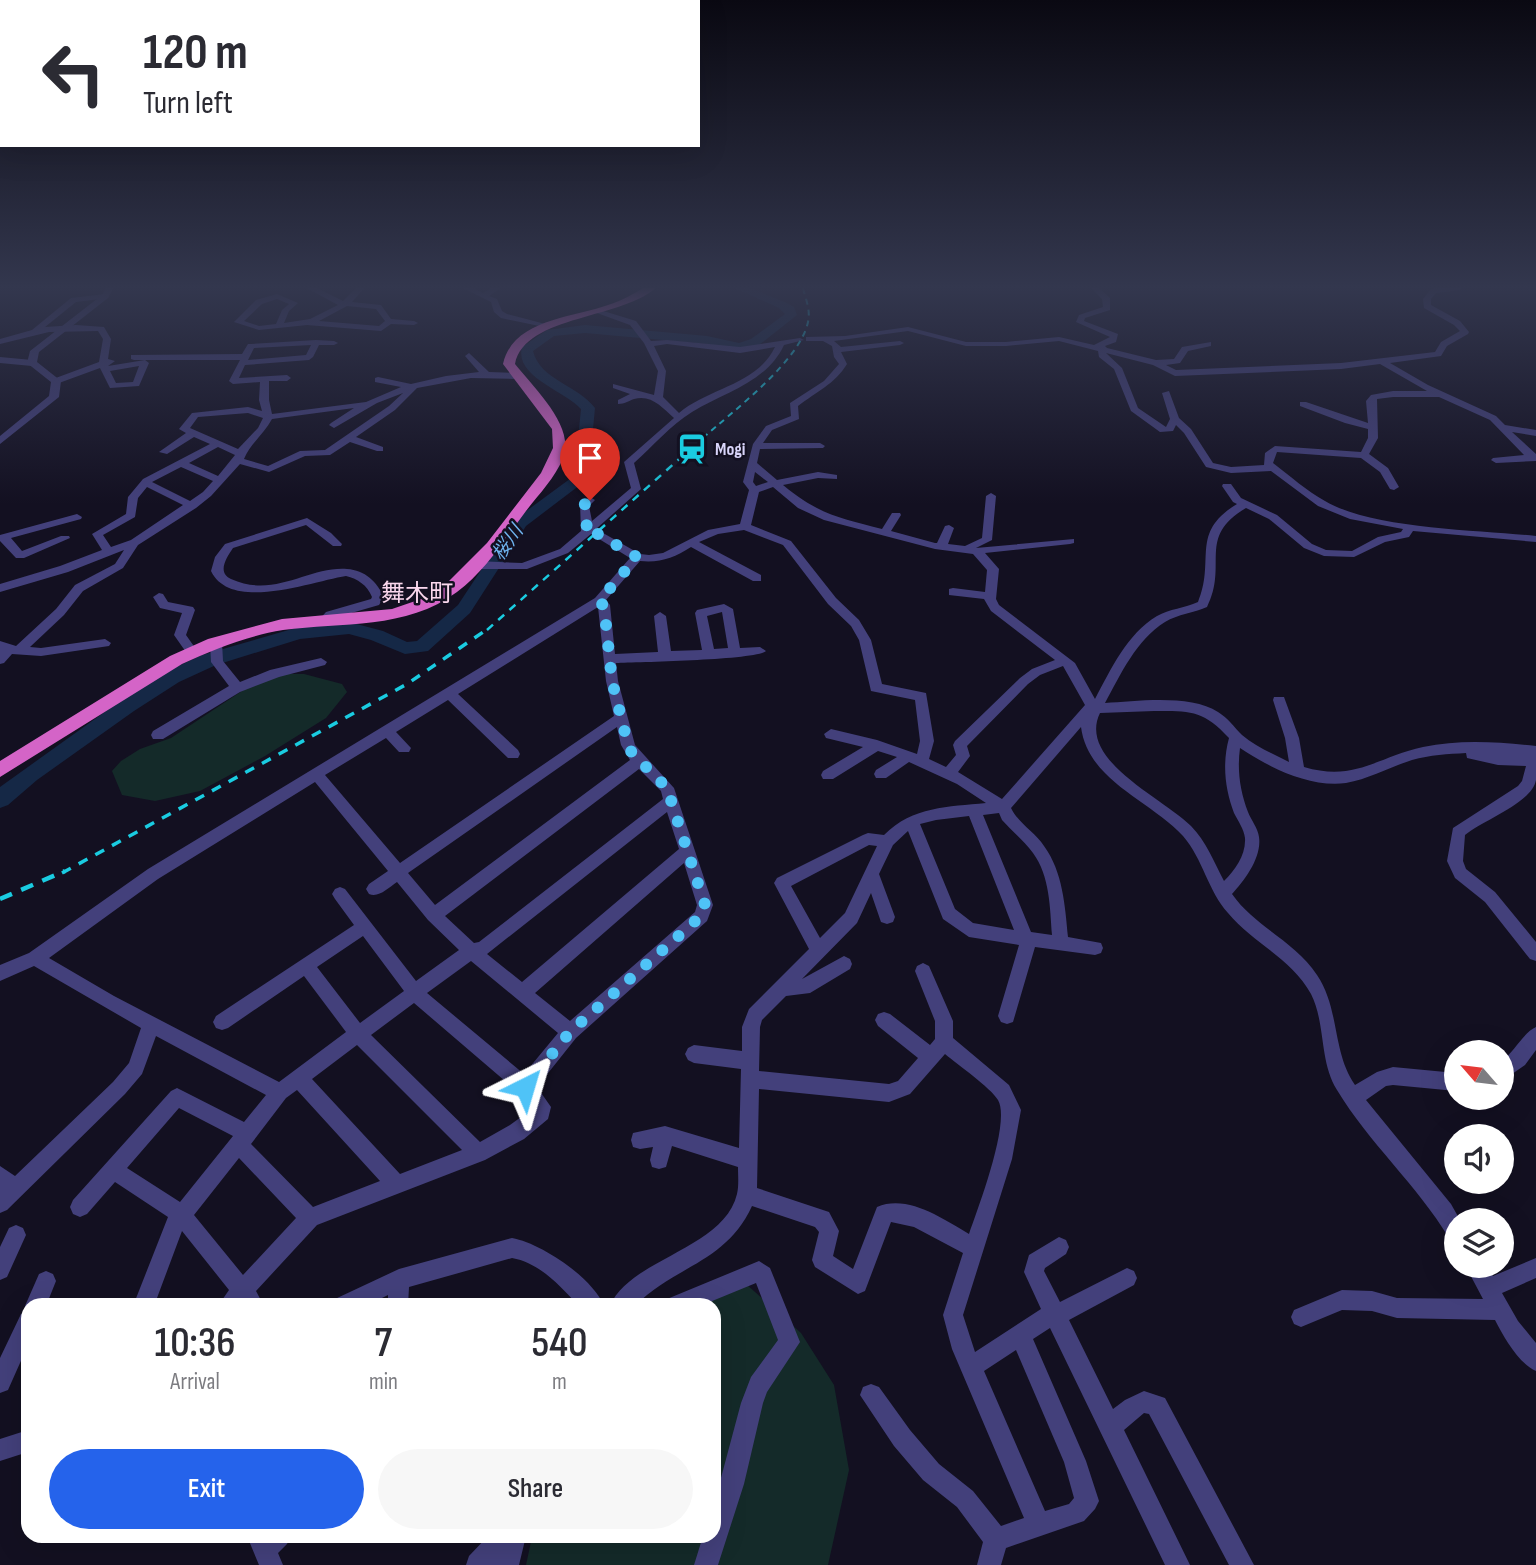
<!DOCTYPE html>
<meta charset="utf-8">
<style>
body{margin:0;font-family:"Sofia Sans Condensed","Noto Sans JP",sans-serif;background:#f7f7f7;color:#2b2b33;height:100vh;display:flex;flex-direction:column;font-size:26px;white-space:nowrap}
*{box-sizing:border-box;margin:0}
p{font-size:23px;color:#7c7c81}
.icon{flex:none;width:38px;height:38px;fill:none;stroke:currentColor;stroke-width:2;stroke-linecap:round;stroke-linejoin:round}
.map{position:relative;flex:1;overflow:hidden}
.details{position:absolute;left:21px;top:1298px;width:700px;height:245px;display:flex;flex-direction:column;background:#fff;border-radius:21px;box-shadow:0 7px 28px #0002}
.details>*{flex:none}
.hud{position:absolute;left:0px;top:0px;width:700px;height:147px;box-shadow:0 7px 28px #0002;background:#fff;color:#2b2b33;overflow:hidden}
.needle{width:46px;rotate:298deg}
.fabs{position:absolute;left:1444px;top:1040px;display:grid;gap:14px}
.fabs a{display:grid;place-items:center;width:70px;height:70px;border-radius:50%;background:#fff;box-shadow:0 7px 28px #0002;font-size:35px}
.pin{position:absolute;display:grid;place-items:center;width:60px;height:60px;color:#fff;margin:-72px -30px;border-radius:50% 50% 50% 0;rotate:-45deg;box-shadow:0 0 7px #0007}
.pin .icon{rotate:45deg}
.me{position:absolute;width:77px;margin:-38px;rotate:40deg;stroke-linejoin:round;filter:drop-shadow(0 0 5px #0008)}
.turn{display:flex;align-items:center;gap:24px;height:147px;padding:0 28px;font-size:32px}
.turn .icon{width:91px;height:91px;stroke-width:2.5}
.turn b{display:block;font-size:49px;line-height:60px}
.eta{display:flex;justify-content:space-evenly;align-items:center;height:119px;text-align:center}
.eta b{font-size:42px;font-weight:600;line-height:49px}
.primary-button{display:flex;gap:14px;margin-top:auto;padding:14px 28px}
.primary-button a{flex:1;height:80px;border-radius:42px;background:#2563eb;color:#fff;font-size:28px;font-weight:600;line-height:80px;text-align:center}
.primary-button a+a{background:#f7f7f7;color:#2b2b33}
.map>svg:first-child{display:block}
.green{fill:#142a29}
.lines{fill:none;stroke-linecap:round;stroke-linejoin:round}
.river{fill:#152846;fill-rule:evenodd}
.minor{fill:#43407b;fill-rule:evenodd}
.tertiary{fill:#43407b;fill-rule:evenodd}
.trunk{fill:#d464c7;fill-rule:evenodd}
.rail-far3{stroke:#1acce1;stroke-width:2;stroke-dasharray:6 5;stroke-linecap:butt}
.rail-far2{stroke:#1acce1;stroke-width:2.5;stroke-dasharray:8 7;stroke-linecap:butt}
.rail-far1{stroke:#1acce1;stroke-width:3.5;stroke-dasharray:10 9;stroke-linecap:butt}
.rail{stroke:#1acce1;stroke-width:4.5;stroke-dasharray:13 10;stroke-linecap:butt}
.route{stroke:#4fc3f7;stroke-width:12;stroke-dasharray:0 21.6}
.labels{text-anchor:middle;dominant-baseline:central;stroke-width:5;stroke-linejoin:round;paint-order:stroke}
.far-poi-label{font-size:18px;font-weight:bold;fill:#d9d5fa;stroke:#131021;text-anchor:start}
.far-water-label{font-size:19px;font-style:italic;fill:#6fb3ee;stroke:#131021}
.quarter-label{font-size:24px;fill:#fad7ed;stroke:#131021}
</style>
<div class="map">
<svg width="1536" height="1565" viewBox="0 0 1536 1565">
<rect width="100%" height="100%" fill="#131021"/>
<path class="green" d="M284,674H304L342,684L347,692L326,718L265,756L200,791L155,801L122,795L112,771L121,761L140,749L171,738L254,683Z
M746,1284L801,1333L834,1385L849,1470L828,1565H526L532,1537L714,1536V1306L694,1305Z"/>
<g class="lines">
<path class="river" d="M728,285H742L787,303L794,307L797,315L759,345L740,351L707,344L585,333L554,336L533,351C540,380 578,385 595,408L593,429L597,472L526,526L470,613L428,651L405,654L371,640L349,634L300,639L216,665L179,682L134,711L37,780L8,805L0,808V787L120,701L165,672L202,655L299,627L349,622L383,631L407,642L417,641L458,605L514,520L582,470L579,429L581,409C566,391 514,377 522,347L547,330L585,325L707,336L739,343L751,339L785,314L779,308Z"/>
<path class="minor" d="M301,285H311L343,301L359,285H367L352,302L381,305L391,319L414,321L418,323L414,325L391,324L381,331L307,325L259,330L234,322L256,300L277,294L298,303L289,311L284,323L310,319L338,305ZM277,299L289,304L282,310L276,324L259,326L244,321L262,304ZM347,306L376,309L385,321L379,326L319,321Z
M457,285H467L483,293L496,285H505L489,296L497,299L502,311L507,314L553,326L549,328L501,318L494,312L491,302Z
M1088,285H1096L1110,298V310L1085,318L1084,321L1118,334L1116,342L1105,346L1107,348L1156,360L1174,359L1182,347L1211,342V346L1188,351L1180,363L1166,365L1176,370L1341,363L1435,352L1441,342L1460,331L1454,325L1424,308L1423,299L1431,289L1465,285L1460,290L1436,293L1431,299V305L1460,321L1469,332L1468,334L1447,346L1441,356L1390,363L1428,385L1496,416L1505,425L1536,430V436L1512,432L1536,454V461L1496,463L1491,460L1493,458L1524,455L1490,420L1439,397H1393L1377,399L1378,438L1369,454L1388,468L1399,487L1394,490L1390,489L1380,472L1361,458L1277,452L1273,463C1290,476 1307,491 1325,501C1372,529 1479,530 1536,536V542L1413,531L1409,537L1385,542L1354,557L1324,556L1304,548L1269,519L1246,508C1196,538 1229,564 1207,607C1194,613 1178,614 1165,622C1136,640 1121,674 1105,703C1137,701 1191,694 1218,712C1228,718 1234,727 1242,735C1255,746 1273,754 1289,762L1285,738L1273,700L1274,697H1284L1299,738L1304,767C1355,782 1377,757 1423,747C1460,739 1499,742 1536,746C1536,757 1536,769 1536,780C1532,803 1483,820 1465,835L1463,861L1466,869L1495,892L1536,942V961L1530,959L1485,902L1455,878L1447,861L1453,828L1518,786L1522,781L1526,766L1498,765L1467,758L1466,753C1448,754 1430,755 1412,760C1390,767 1369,779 1346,783C1310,788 1268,767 1240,748C1237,770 1240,791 1248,812C1251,820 1258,828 1259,837C1262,857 1245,880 1232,894C1255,927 1295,941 1317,975C1340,1009 1332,1052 1355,1085L1377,1072L1393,1067L1456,1073V1091L1393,1085L1386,1086L1366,1100L1451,1204L1460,1220H1456V1241L1449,1238C1417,1185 1369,1143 1337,1090C1319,1061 1326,1024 1311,994C1292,959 1253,943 1228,913C1208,891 1203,859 1183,836C1150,800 1088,781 1081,727L1011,808C1018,823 1035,832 1044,846C1063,872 1065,906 1068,937L1101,943L1103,948L1101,953L1095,955L1035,947L1013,1022L1007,1024L1001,1022L998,1016L1019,945L969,937L943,919L908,831L893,845L879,874L895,917L893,922L887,924L881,922L871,893L857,923L802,979L844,956L850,959L852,964L850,969L810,993L786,996L762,1020L760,1027L759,1071L889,1084L898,1081L918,1058L878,1026L875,1020L878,1014L884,1012L890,1014L930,1045L935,1039V1021L915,971L917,966L923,963L929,966L953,1021V1038L1009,1085L1021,1110L1012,1159L963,1315L975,1352L1041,1309L1024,1272L1029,1255L1059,1237L1066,1240L1069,1247L1066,1254L1045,1268L1044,1271L1060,1302L1127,1268L1134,1271L1137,1278L1134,1285L1069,1320L1113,1409L1125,1400L1144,1391L1165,1398L1254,1565H1229L1149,1414L1144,1413L1124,1430L1190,1565H1165L1050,1328L1033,1339L1086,1461L1099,1501L1095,1509L1084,1521L1006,1548L1001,1565H977L983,1542L957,1507L923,1480L894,1446L860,1395L863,1387L871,1384L879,1387L910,1430L939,1464L973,1491L1001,1526L1024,1518L952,1349L943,1315L963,1253L914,1227L891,1222L865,1291L858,1294L815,1267L812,1260L819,1232L815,1227L752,1206C726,1263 674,1266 635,1306H610C629,1259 724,1249 737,1194C739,1186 738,1175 738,1167L672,1146L666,1167L659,1169L652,1167L650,1160L653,1147L640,1149L633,1147L631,1140L633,1133L665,1126L739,1148L741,1069L694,1063L688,1060L685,1054L688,1048L694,1045L742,1051V1027L749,1009L809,949L774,883L777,878L863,835L868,833L884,835C913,806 948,807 986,803L957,784L909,762L886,778H876L874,774L876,770L897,757L878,751L833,779H823L821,775L823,771L863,747L826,738L824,734L831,729L877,740L917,754L920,741L915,700L871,691L859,640L851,626L828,604L783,545L744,530L718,534L699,542L761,575V581H753L691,547C674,558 660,563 640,561L606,600L610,605L615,654L658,652L654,616L660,612L666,616L671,651L702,650L695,613L697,610L724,604L733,609L740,648L760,647L766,651C757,660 639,662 616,663L618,681L635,745L674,788L713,905L707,921L576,1038L537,1087L551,1107L548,1119L524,1139L485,1160L317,1225L256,1291L264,1306H218L229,1290L182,1231L154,1306H133L168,1217L115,1182L87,1214L80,1217L73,1214L70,1207L73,1200L171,1091L177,1088L183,1091L244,1122L266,1095L156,1036L142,1074L125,1094L7,1210L0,1213V1166L15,1176L113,1082L129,1063L141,1028L34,966L0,981V965L29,953L148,869L595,598L630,558L591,534L568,553L527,569H476L470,565L476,561L522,563L560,549L581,531L580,503L590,497L595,500L589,506L592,521L631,488L624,462L674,418C662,407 651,394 634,399C628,401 625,404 618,404V400L630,394L613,388V384L654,395L658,371L644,343L630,325L597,313V309L636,321L651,341L667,340L740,347L800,338L804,340L784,345C767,382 725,392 692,412C671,425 653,446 634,463L641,489L596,529L640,554L649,555L663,553L708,530L740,524L749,490L743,482L753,444L766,426L791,416L790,403L824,381L839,364L834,357L832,346L823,341H806V337L845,336L908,327L966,342H1006L1059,337L1094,345L1110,337L1076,322L1079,315L1103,307L1102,299ZM908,331L966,346H1006L1059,341L1098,351L1099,357L1114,369L1131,411L1160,432L1173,431L1176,425L1184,433L1206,467L1231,473L1271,471L1318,506L1350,519L1403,529L1401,532L1378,537L1352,551L1326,550L1312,544L1277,515L1241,498L1231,484H1223L1222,486L1233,502L1237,504C1189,533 1216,560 1198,602C1185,608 1169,609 1157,616C1127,634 1111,669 1095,699L1075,663L999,605L996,599L999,569L985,553L1070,544L1074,543V539L976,548L992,540L996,496L991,493L986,496L982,538L965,546L948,544L954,528L949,525L945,526L937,543H935L891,531L901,515L900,513H892L882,529C839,518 818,514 783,485L818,478L837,479V475L818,472L777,480L757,463L760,449L823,448L825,446L820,443H763L772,430L799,419L798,406C816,392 835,384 847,364L841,352L900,345L904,343L900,341L841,347L834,341ZM667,344L740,353L775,347C757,385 708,388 679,413L663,397L666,371L654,346ZM1106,353L1153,365L1175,376L1341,369L1380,364L1427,391H1393L1371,395L1366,401L1368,423L1306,402H1300V406L1345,423L1368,429V438L1361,452L1275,446L1265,453L1264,465L1231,467L1213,463L1191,429L1179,418L1169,391L1162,393L1170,419L1166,427L1138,408L1122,368ZM755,472L768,482L756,486L753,482ZM773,487L798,508L824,520L935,549L973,554L987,570L985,592L953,588L949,589V595L984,599L991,611L1055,660L1032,669L1020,678L955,741L953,745L956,755L946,767L929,759L934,741L926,693L882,684L871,640L859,620L836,598L791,541L751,525L759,492ZM598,607L606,681L614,716L400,863L325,775L386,738L399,752H409L411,748L396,732L448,700L508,758H518L520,754L518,750L458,694ZM722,612L728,648L714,649L707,616ZM1063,666L1085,705L1002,799L958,772L970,756L967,746L1028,684L1040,675ZM1154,711C1191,711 1203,710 1229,738C1222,764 1225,789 1234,813C1238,821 1244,829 1245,838C1246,855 1235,870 1224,881C1214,862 1206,841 1191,826C1163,798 1077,760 1100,713ZM617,727L621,745L630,760L435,905L408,873ZM639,769L661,791L663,799L479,942L474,943L445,916ZM315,782L388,871L369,884L366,889L369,894C379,898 388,888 397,882L428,920L459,950L416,981L345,889L340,887L335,889L332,894L335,899L354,925L216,1016L213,1022L216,1028L222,1030L228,1028L304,976L346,1032L279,1082L114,996L49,958L158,879ZM667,812L679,849L522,982L487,954ZM999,813L1002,820C1012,831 1024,841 1033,853C1050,876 1050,908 1052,935L1031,932L983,815ZM969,816L1014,930L973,923L955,909L920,824L936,820ZM869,845L877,846L845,913L820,938L791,886ZM684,863L697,905L695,912L570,1021L535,993ZM363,936L404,991L360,1023L317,967ZM471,961L558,1033L524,1074L427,993ZM414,1003L519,1093L532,1109L510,1125L480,1142L371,1035ZM357,1045L462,1150L400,1174L312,1079ZM945,1054C958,1065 990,1087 998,1100C1011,1122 978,1208 969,1234C943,1219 908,1194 877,1207L853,1269L833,1256L839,1231L829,1212L757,1188L759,1089L889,1102L910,1094ZM297,1090L380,1181L313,1207L251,1144L286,1098ZM179,1108L233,1136L180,1202L127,1168ZM239,1158L296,1218L243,1275L194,1215ZM1016,1350L1064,1462L1074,1498L1069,1504L1045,1511L984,1371Z
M105,294L109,296L108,298L76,302L45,327L76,325L104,327L111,339L108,359L115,361L108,366L145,360L149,363L139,386L110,388L100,368L59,383H53V379L99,362L103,339L98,331L49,332L0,344V339L32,330L71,298ZM139,366L133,382L116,383L110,371Z
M316,340L334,341L338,343L334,345H319L313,357L309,360L245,365L239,378L287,375L291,378L287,381H269V400L272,414L366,402L401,387L375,382V378L378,377L411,384L446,376L479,372L465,356L469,353L489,372L517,373L521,376L517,379L471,378L417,388L395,410L356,437L383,447V451H377L350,442L330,455L305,456L269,472L240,464L211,496L196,508L138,545L123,568L83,591L64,615L30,647L41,648L105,639L111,643L109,646L41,656L12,654L4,663L0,664V641L16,646L56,609L75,585L115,564L124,550L68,572L0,592V584L60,566L102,550L92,534L126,514L128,497L143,479L210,444L194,437L167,454L159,452L186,433L179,429L192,413L248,407L262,411L259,400L260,382L233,384L229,381L240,360H134L131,359V355L242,354L248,344H251ZM311,345L306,355L248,360L254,348ZM403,393L389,406L325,450L300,451L268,466L244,459C250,444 264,434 272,419L354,408L331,423L329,425L334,428L377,403ZM248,413L263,418L258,428L238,449L190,428L198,417ZM218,447L235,455L218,476L189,463ZM181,467L213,481L203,492L190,501L152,482ZM147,487L183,505L131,540L111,547L103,535L135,517L138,498Z
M0,357L32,360L36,363L32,366L0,363Z
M77,514L82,517L81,519L11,538L22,551L61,536H69L70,538L24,558H16L0,541V535Z
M307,518L331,533L342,544L341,546H333L306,525L233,548C226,558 217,573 231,579C275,599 309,566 347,569C365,570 377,582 384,597L379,605L334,618L323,626L317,622L326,612L371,599L372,597C367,585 358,579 346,576C313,581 231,613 211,571L215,557L225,544Z
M159,593L163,594L168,602L193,607L195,610L186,635L198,652L196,655H188L174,635L182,613L160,608L153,597Z
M216,638L222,642L223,661L240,682L270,670L321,658L327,662L325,665L279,677L240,692L163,739H153L151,735L153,731L229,686L211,662L210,642Z
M1536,1027V1050L1525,1065L1502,1081V1061C1514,1052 1524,1032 1536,1027Z
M16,1225L23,1228L26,1235L7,1277L0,1280V1247L9,1228Z
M512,1238C541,1243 593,1278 604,1306H579C560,1286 540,1263 512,1258L409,1287L408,1306H388V1295L366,1306H332L335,1299L399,1269Z
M1536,1258V1278L1502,1293L1518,1321L1536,1343V1371C1518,1363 1504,1337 1495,1320L1397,1318L1372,1311L1342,1310L1301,1327L1294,1324L1291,1317L1294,1310L1342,1290L1372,1291L1397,1298L1483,1299L1465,1265H1486L1493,1276Z
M759,1261L770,1268L800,1342L767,1392L763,1403L744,1484L718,1565H694L703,1536H714V1504L741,1403L751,1377L778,1340L756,1283L700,1306H664L667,1299Z
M46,1271L53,1274L56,1281L46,1306H28V1345L8,1390L0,1393V1358L21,1314L27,1311L25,1306L39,1274Z
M28,1430V1452L0,1461V1439Z
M247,1536H291L287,1544L278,1553L283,1565H259Z
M488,1536H526L519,1565H466L469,1556Z"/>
<path class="tertiary" d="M107,285H115L108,298L39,352L37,362L61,381L59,397L0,444V436L49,396L51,382L27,363L30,351L102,295Z"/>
<path class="trunk" d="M648,285H659C625,320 525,314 515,364C534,388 576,427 563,458C555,478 539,494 526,511C505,539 486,570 457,592C406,630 342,622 283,630C247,636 214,649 182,664L0,777V761L170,656L208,639L282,619L392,609L427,597L446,584L487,543L541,473L553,448L552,429L503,364C513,319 572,318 608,305C622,301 635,293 648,285Z"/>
<path class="rail-far3" d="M703,438C733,411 800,361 808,322C811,310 805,297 802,285"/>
<path class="rail-far2" d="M487,630L705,436"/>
<path class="rail-far1" d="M62,873L407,684L489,628"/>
<path class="rail" d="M0,899L65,871"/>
</g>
<linearGradient id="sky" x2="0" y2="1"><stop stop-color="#0a0912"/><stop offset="0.57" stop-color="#33374e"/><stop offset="1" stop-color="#33374e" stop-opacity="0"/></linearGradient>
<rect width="1536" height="504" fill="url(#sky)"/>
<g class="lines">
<path class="route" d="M525,1087L570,1032L701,916L705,905L667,788L632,753L628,745L612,681L604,606L599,601L637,557L591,530L586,533L587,520L584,505L590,500"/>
</g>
<defs>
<g id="station-bare" transform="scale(2.415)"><path d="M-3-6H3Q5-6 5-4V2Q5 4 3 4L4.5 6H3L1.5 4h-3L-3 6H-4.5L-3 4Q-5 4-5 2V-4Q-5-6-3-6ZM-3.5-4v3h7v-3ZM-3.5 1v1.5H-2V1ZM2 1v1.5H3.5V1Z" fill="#1acce1" stroke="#131021" stroke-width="2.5" paint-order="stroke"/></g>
</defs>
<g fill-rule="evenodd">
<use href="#station-bare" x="692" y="449"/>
</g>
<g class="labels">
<g class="far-poi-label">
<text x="715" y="449">Mogi</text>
</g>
<g class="far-water-label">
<text transform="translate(508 543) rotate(-55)">桜川</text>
</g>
<g class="quarter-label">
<text x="417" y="593">舞木町</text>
</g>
</g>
</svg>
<div class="fabs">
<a><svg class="needle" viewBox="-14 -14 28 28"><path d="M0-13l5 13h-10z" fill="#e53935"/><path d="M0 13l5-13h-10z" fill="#7c7c81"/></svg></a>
<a><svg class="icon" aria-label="sound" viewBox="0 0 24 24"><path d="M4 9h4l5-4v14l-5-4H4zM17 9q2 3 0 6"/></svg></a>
<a><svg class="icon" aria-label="layers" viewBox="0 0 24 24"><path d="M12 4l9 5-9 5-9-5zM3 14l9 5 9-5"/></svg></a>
</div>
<div class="pin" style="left:590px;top:500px;background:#d93025"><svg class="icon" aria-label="arrive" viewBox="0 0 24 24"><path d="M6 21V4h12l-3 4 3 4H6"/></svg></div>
<svg class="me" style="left:525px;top:1087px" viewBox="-20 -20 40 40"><path d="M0-17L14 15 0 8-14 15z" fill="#4fc3f7" stroke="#fff" stroke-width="4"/></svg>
<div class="hud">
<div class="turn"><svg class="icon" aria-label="left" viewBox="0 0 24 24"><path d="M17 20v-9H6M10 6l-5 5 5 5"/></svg><div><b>120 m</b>Turn left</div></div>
</div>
<section class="details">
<div class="eta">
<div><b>10:36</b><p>Arrival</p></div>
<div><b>7</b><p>min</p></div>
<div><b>540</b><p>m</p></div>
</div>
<div class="primary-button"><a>Exit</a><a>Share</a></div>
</section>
</div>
